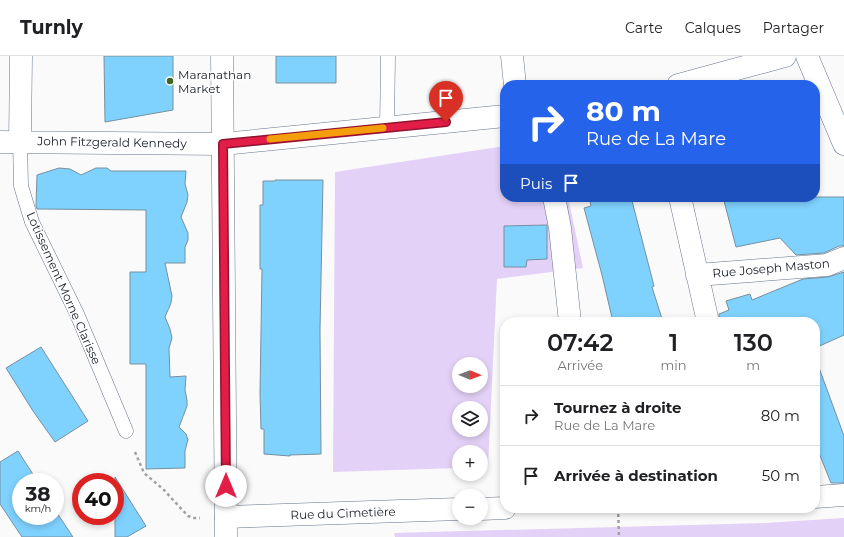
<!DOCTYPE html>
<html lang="fr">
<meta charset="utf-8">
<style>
body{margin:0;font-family:Montserrat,sans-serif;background:#f6f6f6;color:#202124;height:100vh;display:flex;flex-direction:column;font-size:15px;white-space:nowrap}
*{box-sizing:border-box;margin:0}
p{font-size:13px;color:#757577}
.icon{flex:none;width:22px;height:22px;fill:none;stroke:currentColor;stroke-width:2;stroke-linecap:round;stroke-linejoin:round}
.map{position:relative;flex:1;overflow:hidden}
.sheet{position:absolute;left:500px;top:261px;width:320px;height:196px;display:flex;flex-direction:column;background:#fff;border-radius:16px;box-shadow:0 2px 6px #0003}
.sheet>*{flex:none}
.banner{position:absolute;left:500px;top:24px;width:320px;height:122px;border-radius:16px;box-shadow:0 2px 6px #0003;background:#2563eb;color:#fff;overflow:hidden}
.needle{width:26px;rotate:91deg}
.controls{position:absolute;left:452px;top:301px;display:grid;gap:8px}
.controls a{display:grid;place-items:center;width:36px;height:36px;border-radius:50%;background:#fff;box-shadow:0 2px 6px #0003;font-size:20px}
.speed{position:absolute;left:12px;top:417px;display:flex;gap:8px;font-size:20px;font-weight:700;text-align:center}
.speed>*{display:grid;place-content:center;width:52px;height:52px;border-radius:50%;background:#fff;box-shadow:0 2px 6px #0003;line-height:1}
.speed small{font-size:10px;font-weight:400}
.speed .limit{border:6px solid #d22;background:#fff;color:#111}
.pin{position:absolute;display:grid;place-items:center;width:34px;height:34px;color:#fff;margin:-41px -17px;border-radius:50% 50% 50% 0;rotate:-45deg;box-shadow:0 0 4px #0007}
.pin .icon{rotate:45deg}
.me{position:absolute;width:44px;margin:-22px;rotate:0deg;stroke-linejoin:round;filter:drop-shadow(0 0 3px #0008)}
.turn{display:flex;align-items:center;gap:14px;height:84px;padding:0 20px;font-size:18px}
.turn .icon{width:52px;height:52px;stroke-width:2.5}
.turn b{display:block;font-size:28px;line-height:34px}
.then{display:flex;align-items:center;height:38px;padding:0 20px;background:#0003;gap:8px;font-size:15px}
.eta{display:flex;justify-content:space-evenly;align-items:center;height:68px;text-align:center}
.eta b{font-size:24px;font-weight:600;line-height:28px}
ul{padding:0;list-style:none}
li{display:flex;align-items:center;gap:12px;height:60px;padding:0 20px;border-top:1px solid #e0e0e0}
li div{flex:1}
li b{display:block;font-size:15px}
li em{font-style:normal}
header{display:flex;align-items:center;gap:24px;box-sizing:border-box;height:56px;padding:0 20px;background:#fff;border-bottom:1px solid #e0e0e0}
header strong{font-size:19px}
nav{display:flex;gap:22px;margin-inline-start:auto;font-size:14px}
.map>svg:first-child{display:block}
.green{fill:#e4d1f7;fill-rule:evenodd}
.building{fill:#7fd2fe;stroke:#76909f}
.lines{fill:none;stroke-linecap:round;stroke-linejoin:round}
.lane-casing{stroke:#66758a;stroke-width:15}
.street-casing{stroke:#66758a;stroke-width:23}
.secondary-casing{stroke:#66758a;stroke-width:23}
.path{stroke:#9fa1a5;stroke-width:2.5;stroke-dasharray:3 3;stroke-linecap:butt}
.lane{stroke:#fff;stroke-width:14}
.street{stroke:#fff;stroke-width:22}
.secondary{stroke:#fff;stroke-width:22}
.route-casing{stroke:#92132f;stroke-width:10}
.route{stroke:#e11d48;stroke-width:7}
.slow{stroke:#f59e0b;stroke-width:7}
.poi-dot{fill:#3e6520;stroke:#fff;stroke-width:1.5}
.labels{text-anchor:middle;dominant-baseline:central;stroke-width:3;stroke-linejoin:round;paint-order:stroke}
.poi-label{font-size:12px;fill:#161c25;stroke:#fff;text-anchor:start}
.street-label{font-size:12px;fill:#161c25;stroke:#fff}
</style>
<header>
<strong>Turnly</strong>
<nav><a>Carte</a><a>Calques</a><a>Partager</a></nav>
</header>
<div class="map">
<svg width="844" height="481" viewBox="0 0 844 481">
<rect width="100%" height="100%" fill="#fafafa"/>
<path class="green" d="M505,90V141H568L583,212L497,223L488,411H481V396H459V412L333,416L335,116ZM459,308H481V330H459ZM459,352H481V374H459Z
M844,462V481H395L394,477L765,467Z"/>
<path class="building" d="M104,0H173V54L105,66Z
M276,0H336V27H276Z
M59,112L70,113L81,119L96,112H107L111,115H186L185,128L188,139L187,146L181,161L188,177V184L185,191V207H165L172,240L171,247L165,261L170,273L172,282L169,292L170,321L186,320L185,334L187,344V350L179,371L186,378L188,384L187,387L185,395V412L146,413V308H130V216H146V154L37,153L36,150L37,119Z
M275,124H323L320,274L321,398L290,399V400L264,398V373H261L260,338L262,213H260V149H263V125H275Z
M589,141H631L654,230L652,231L663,266H613L602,219L584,152L591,150Z
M723,141H844V190H839L824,197L796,199L780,182L736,191Z
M547,169V203L527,204L526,211H504V170Z
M844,216V279L815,292V266H720L719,258L729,254L726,245L750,238L752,244L803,223L828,221Z
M41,291L88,365L55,386L33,355L6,312Z
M815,309H818L844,380V427H831L815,387Z
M18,395L38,426H21V460H55V454L73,481H22L0,448V406Z
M115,421L146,470L127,481H115Z"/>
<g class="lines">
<g class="lane-casing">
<path id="lane" d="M387,72L388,0
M20,85L21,130L32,166L77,258L126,375"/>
</g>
<g class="street-casing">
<path id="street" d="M512,0L515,29
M807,0L844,88
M678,29L785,0
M20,85L21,0
M0,86L223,88L505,60
M554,141L560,172L570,266
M680,141L708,266
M697,219L827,209L844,202
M815,441L844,439
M481,453L505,452
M226,461L459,453"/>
</g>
<g class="secondary-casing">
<path id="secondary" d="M222,0L226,481"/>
</g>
<path class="path" d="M135,396L144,417L163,433L188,460L194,462H200
M618,452L619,481"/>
<use href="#lane" class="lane"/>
<use href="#street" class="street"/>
<use href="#secondary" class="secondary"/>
</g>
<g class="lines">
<g class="route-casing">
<path id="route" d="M226,430L223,88L446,66"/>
</g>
<use href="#route" class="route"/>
<path class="slow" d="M270,83L383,72"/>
</g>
<circle class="poi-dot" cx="170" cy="25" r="4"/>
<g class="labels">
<g class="poi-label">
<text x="178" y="18">Maranathan<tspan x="178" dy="14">Market</tspan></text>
</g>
<g class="street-label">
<text transform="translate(112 86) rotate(1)">John Fitzgerald Kennedy</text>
<text transform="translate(771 212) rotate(-5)">Rue Joseph Maston</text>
<text transform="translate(64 232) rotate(66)">Lotissement Morne Clarisse</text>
<text transform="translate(343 457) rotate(-2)">Rue du Cimetière</text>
</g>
</g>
</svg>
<div class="controls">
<a><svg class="needle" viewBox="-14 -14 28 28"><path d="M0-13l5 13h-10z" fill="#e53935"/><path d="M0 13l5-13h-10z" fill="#757577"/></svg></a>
<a><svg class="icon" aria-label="layers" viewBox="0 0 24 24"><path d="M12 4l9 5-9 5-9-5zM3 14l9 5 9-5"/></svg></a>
<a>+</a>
<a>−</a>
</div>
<div class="speed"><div>38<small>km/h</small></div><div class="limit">40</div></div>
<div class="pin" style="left:446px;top:66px;background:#d93025"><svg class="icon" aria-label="arrive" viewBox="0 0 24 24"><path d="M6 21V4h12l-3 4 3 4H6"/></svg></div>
<svg class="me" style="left:226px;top:430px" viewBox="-20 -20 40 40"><circle r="19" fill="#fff"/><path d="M0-13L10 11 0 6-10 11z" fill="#e11d48"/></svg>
<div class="banner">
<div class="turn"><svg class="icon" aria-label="right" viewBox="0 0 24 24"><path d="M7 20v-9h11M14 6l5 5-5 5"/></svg><div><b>80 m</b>Rue de La Mare</div></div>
<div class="then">Puis<svg class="icon" aria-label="arrive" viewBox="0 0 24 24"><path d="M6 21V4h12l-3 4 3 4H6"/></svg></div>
</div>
<section class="sheet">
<div class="eta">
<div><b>07:42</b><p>Arrivée</p></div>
<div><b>1</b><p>min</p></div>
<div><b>130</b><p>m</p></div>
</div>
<ul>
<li><svg class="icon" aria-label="right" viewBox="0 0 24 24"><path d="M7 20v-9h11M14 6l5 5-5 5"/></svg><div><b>Tournez à droite</b><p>Rue de La Mare</p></div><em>80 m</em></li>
<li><svg class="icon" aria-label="arrive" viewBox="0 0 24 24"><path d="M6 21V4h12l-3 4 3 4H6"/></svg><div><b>Arrivée à destination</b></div><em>50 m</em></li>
</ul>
</section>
</div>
